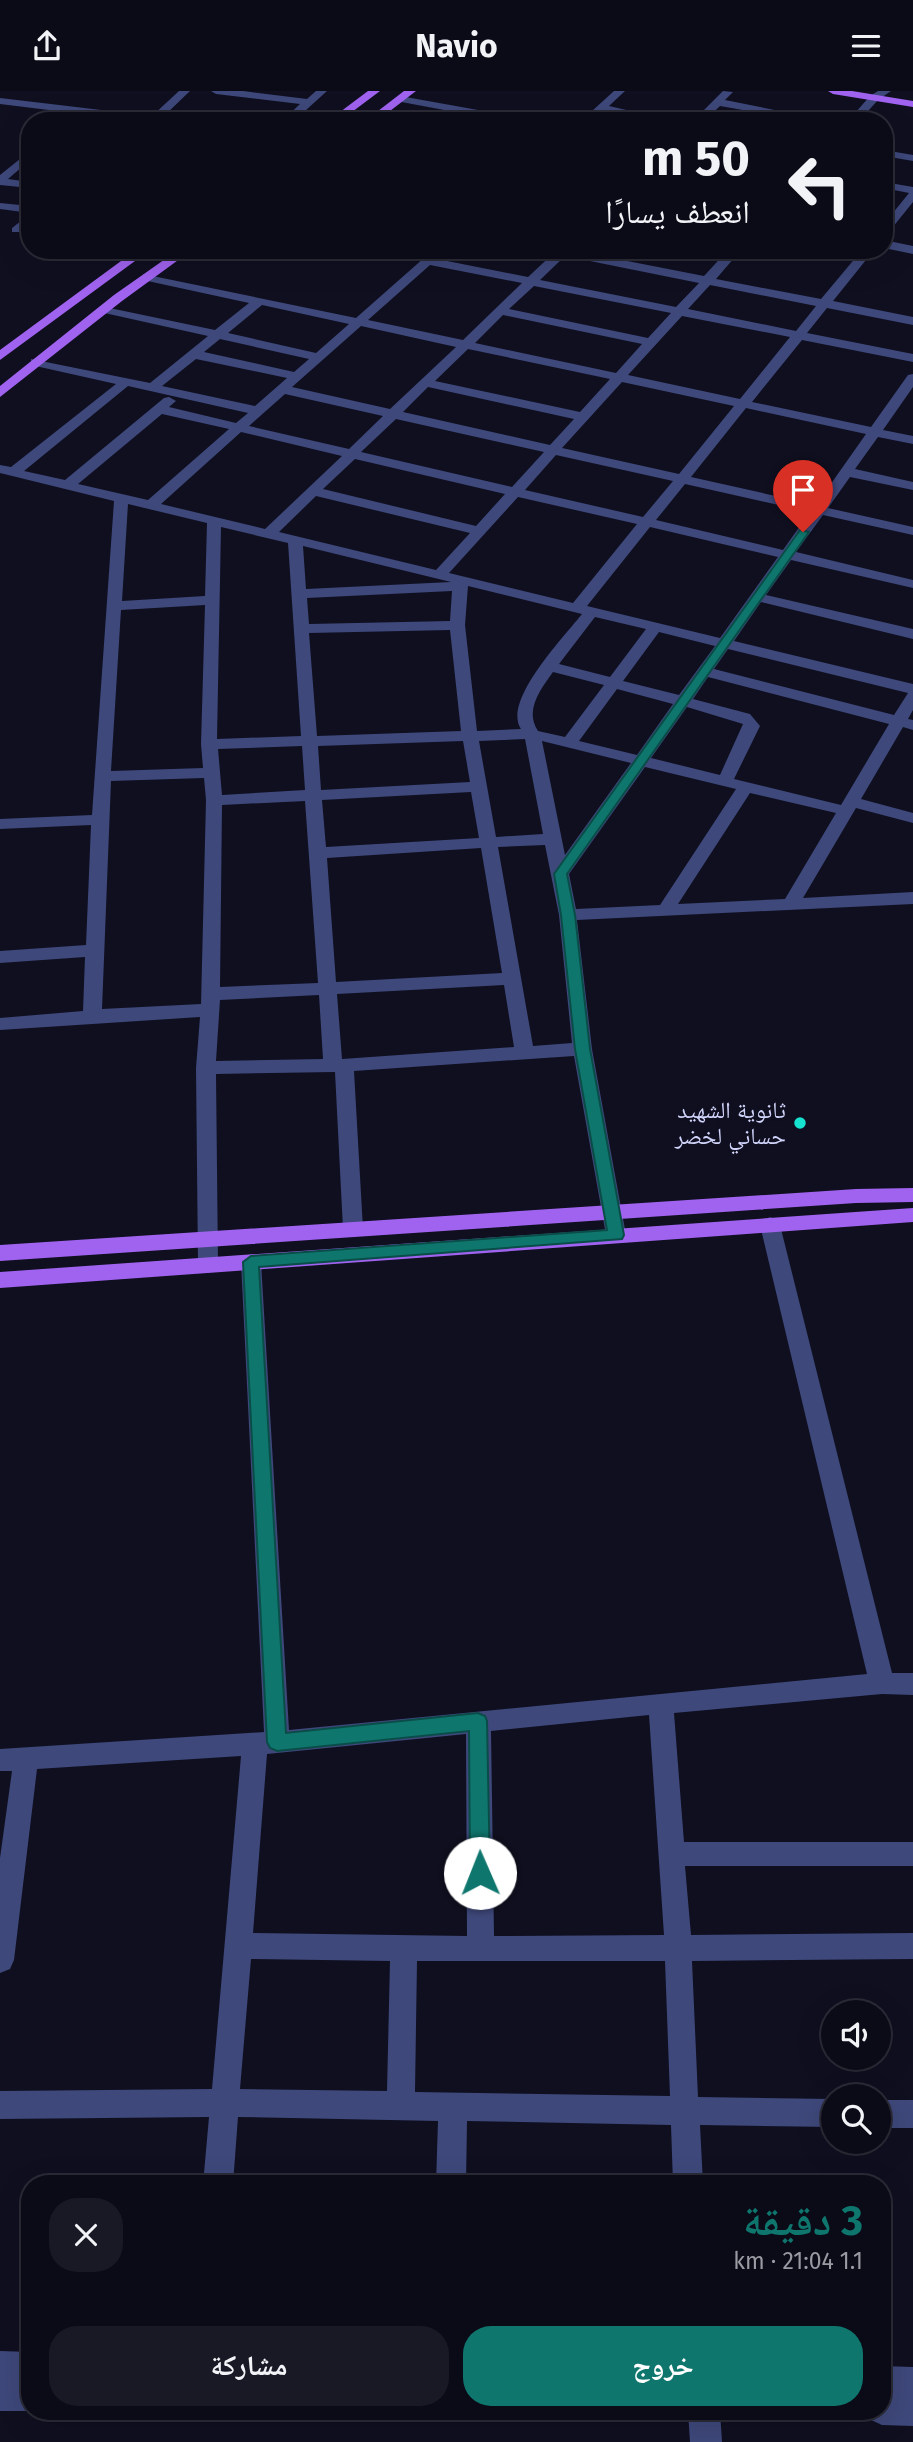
<!DOCTYPE html>
<html lang="ar">
<meta charset="utf-8">
<style>
body{margin:0;font-family:"Fira Sans","Noto Naskh Arabic",sans-serif;background:#191925;color:#f1f3f6;direction:rtl;height:100vh;display:flex;flex-direction:column;font-size:26px;white-space:nowrap}
*{box-sizing:border-box;margin:0}
p{font-size:23px;color:#9a9ba2}
.icon{flex:none;width:38px;height:38px;fill:none;stroke:currentColor;stroke-width:2;stroke-linecap:round;stroke-linejoin:round}
.map{position:relative;flex:1;overflow:hidden;direction:ltr}
.details{position:absolute;left:21px;top:2084px;width:870px;height:245px;display:flex;flex-direction:column;background:#0b0b18;border-radius:28px;box-shadow:0 7px 28px #0002,0 0 0 2px #2b2b37;direction:rtl}
.details>*{flex:none}
.hud{position:absolute;left:21px;top:21px;width:872px;height:147px;border-radius:28px;box-shadow:0 7px 28px #0002,0 0 0 2px #2b2b37;direction:rtl;background:#0b0b18;color:#f1f3f6;overflow:hidden}
.buttons{position:absolute;left:821px;top:1909px;display:grid;gap:14px}
.buttons a{display:grid;place-items:center;width:70px;height:70px;border-radius:50%;background:#0b0b18;box-shadow:0 7px 28px #0002,0 0 0 2px #2b2b37;font-size:35px}
.pin{position:absolute;display:grid;place-items:center;width:60px;height:60px;color:#fff;margin:-72px -30px;border-radius:50% 50% 50% 0;rotate:-45deg;box-shadow:0 0 7px #0007}
.pin .icon{rotate:45deg}
.me{position:absolute;width:77px;margin:-38px;rotate:359deg;stroke-linejoin:round;filter:drop-shadow(0 0 5px #0008)}
.turn{display:flex;align-items:center;gap:24px;height:147px;padding:0 28px;font-size:32px}
.turn .icon{width:91px;height:91px;stroke-width:2.5}
.turn b{display:block;font-size:49px;line-height:60px}
.round{display:grid;place-items:center;flex:none;width:74px;height:74px;border-radius:28px;background:#191925}
.overview{display:flex;align-items:center;justify-content:space-between;height:119px;padding:0 28px}
h1{font-size:42px;font-weight:700;line-height:52px;color:#0f766e}
.primary-button{display:flex;gap:14px;margin-top:auto;padding:14px 28px}
.primary-button a{flex:1;height:80px;border-radius:28px;background:#0f766e;color:#fff;font-size:28px;font-weight:700;line-height:80px;text-align:center}
.primary-button a+a{background:#191925;color:#f1f3f6}
header{display:flex;justify-content:space-between;align-items:center;height:91px;padding:0 28px;background:#0b0b18;font-size:32px;font-weight:700}
.map>svg:first-child{display:block}
.lines{fill:none;stroke-linecap:round;stroke-linejoin:round}
.minor{fill:#3e487a;fill-rule:evenodd}
.major{fill:#a063f0;fill-rule:evenodd}
.route{fill:#0f766e;stroke:#0a4d48;stroke-width:2}
.poi-dot{fill:#16e3cf;stroke:#0f0f20;stroke-width:2.5}
.labels{text-anchor:middle;dominant-baseline:central;stroke-width:7;stroke-linejoin:round;paint-order:stroke}
.poi-label{font-size:23px;fill:#d2d5fb;stroke:#0f0f20;text-anchor:end}
</style>
<header><svg class="icon" aria-label="menu" viewBox="0 0 24 24"><path d="M4 6h16M4 12h16M4 18h16"/></svg>Navio<svg class="icon" aria-label="share" viewBox="0 0 24 24"><path d="M12 15V3M7 8l5-5 5 5M5 13v7h14v-7"/></svg></header>
<div class="map">
<svg width="913" height="2351" viewBox="0 0 913 2351">
<rect width="100%" height="100%" fill="#0f0f20"/>
<g class="lines">
<path class="minor" d="M179,0H190L163,26L172,30H138L0,13V7L152,25Z
M211,0H243L307,8L316,0H327L294,30H282L300,13L216,3Z
M614,0H625L609,15L674,30H651L603,21L593,30H581Z
M723,0L733,1L725,9L830,30H805L720,15L704,30H693Z
M878,0H891L878,9L859,30H848L870,5Z
M400,5L522,27L527,30H503L396,10L395,8Z
M884,59L913,64V70L884,65Z
M30,60V69L8,88L30,91V97L0,94V84Z
M884,91L913,96V111L888,142L884,144V133L909,102L884,97Z
M0,112L30,115V122L0,118Z
M30,123V133L20,141H12V137Z
M884,149L913,155V163L884,157Z
M433,159L445,160L437,168L528,186L557,159H571L704,185L728,159H741L716,188L821,208L862,159H874L833,210L913,226V234L827,217L807,242L913,263V271L802,249L752,311L871,336L908,284L913,283V296L883,339L913,345V353L878,346L855,378L913,391V399L850,386L828,417L913,436V444L823,424L796,461L913,489V497L791,469L766,504L913,538V548L761,511L734,550L913,593V619L908,628L913,629V639L903,636L861,708L913,722V732L856,717L803,807L913,801V813L577,829L592,958L626,1144L623,1149L616,1152L609,1149L606,1144L574,965L354,980L363,1138L360,1143L353,1146L346,1143L343,1138L335,981L216,983L218,1174L215,1180L208,1182L201,1180L198,1174L196,977L200,926L0,939V927L83,920L85,866L0,872V860L86,854L91,734L0,738V728L92,724L114,410L0,382V374L11,376L116,293L31,274V268L150,292L208,245L100,221V215L215,239L249,212L143,189V183L356,227ZM565,165L699,192L676,216L540,189ZM430,174L522,192L463,249L368,229ZM710,194L816,215L796,240L688,218ZM534,195L671,222L648,247L509,218ZM262,214L349,233L316,262L228,242ZM503,224L642,253L616,282L475,252ZM682,225L790,246L740,308L628,284ZM361,235L456,256L390,318L292,296ZM220,248L309,268L294,281L204,261ZM468,258L610,288L580,321L435,290ZM196,268L287,287L255,315L162,295ZM622,291L734,315L679,383L562,357ZM128,295L248,322L236,332L169,316L176,310L169,306L164,307L65,389L24,380ZM428,296L574,328L550,354L403,321ZM285,303L383,325L349,358L249,335ZM746,317L866,343L816,414L691,386ZM162,323L229,338L148,409L78,393ZM396,328L544,361L512,396L361,361ZM241,341L342,365L265,438L161,413ZM556,364L673,390L643,426L525,399ZM355,368L505,403L476,435L323,398ZM685,393L810,421L783,459L656,429ZM316,405L470,442L436,479L279,441ZM518,406L637,433L573,512L449,482ZM128,413L207,432L205,505L122,510ZM221,436L288,452L301,645L217,648ZM650,436L778,466L720,547L587,515ZM303,455L451,491L306,498ZM468,495L582,523C564,546 502,610 521,638L477,640L465,534ZM452,500L450,530L309,533L307,507ZM205,514L201,653L203,677L111,680L121,519ZM595,526L646,538L610,586L559,573ZM450,539L461,640L317,645L309,542ZM659,541L715,555L679,604L623,590ZM728,558L908,602L894,624L714,578ZM553,581L604,594L565,646L538,640C524,619 541,598 553,581ZM708,586L889,633L841,714L734,688L760,635L750,623L693,608ZM617,598L673,613L637,664L579,650ZM687,616L743,633L720,684L651,667ZM525,648L543,743L496,746L479,650ZM463,650L470,691L321,699L318,655ZM542,650L631,672L565,764ZM302,655L305,699L222,704L218,658ZM645,676L736,698L660,814L576,818L569,783ZM204,687L206,709L201,913L102,918L111,690ZM471,701L479,747L326,756L322,709ZM750,702L836,722L785,808L678,813ZM305,710L318,892L220,896L222,714ZM545,754L559,824L572,952L533,955L498,756ZM481,757L502,882L336,891L327,767ZM504,894L514,956L342,968L337,903ZM319,904L323,968L216,970L220,909Z
M770,1126L777,1129L780,1134L892,1582H913V1604L882,1603L674,1622L684,1751H913V1775H685L691,1844L913,1842V1868L692,1870L698,2006L833,2008V2036L700,2034L703,2093H673L671,2034L467,2030L466,2093H436L438,2030L238,2026L233,2093H203L209,2026L0,2028V2000L212,1998L241,1665L37,1678L14,1869L10,1878L0,1882V1767L12,1680H0V1658L264,1641L241,1171L244,1166L251,1163L258,1166L261,1171L289,1639L867,1583L760,1134L763,1129ZM649,1624L664,1844L494,1845L491,1640ZM466,1643L467,1845L253,1842L267,1663ZM251,1868L390,1870L387,2000L240,1998ZM417,1870H665L670,2005L415,2001Z
M878,2009H913V2037H878Z
M0,2260L30,2261V2320H0Z
M882,2275L913,2276V2335L882,2334L871,2329L867,2320H882Z
M688,2320H720L722,2351H690Z"/>
<path class="major" d="M368,0H380L340,30H328Z
M404,0H416L377,30H365Z
M828,0H852L913,10V16L833,3Z
M136,159H150L0,269V259Z
M178,159H192L122,210L0,306V295L114,204Z
M913,1097V1111L856,1112L0,1170V1154L856,1098Z
M913,1117V1131L0,1197V1181Z"/>
</g>
<path class="route" d="M800,439L809,441L567,783L575,824L590,958L624,1144L622,1148L259,1176L286,1642L478,1622L485,1625L487,1630L490,1782L487,1788L480,1791L473,1788L470,1782L469,1640L277,1660L270,1657L267,1651L243,1171L251,1165L607,1139L575,958L561,824L554,783Z"/>
<circle class="poi-dot" cx="800" cy="1032" r="7"/>
<g class="labels">
<g class="poi-label">
<text x="786" y="1019">ثانوية الشهيد<tspan x="786" dy="26">حساني لخضر</tspan></text>
</g>
</g>
</svg>
<div class="buttons">
<a><svg class="icon" aria-label="sound" viewBox="0 0 24 24"><path d="M4 9h4l5-4v14l-5-4H4zM17 9q2 3 0 6"/></svg></a>
<a><svg class="icon" aria-label="search" viewBox="0 0 24 24"><circle cx="10" cy="10" r="6"/><path d="M15 15l6 6"/></svg></a>
</div>
<div class="pin" style="left:803px;top:441px;background:#d93025"><svg class="icon" aria-label="arrive" viewBox="0 0 24 24"><path d="M6 21V4h12l-3 4 3 4H6"/></svg></div>
<svg class="me" style="left:480px;top:1782px" viewBox="-20 -20 40 40"><circle r="19" fill="#fff"/><path d="M0-13L10 11 0 6-10 11z" fill="#0f766e"/></svg>
<div class="hud">
<div class="turn"><svg class="icon" aria-label="left" viewBox="0 0 24 24"><path d="M17 20v-9H6M10 6l-5 5 5 5"/></svg><div><b>50 m</b>انعطف يسارًا</div></div>
</div>
<section class="details">
<div class="overview"><div><h1>3 دقيقة</h1><p>1.1 km · 21:04</p></div><a class="round"><svg class="icon" aria-label="close" viewBox="0 0 24 24"><path d="M6 6l12 12M18 6L6 18"/></svg></a></div>
<div class="primary-button"><a>خروج</a><a>مشاركة</a></div>
</section>
</div>
